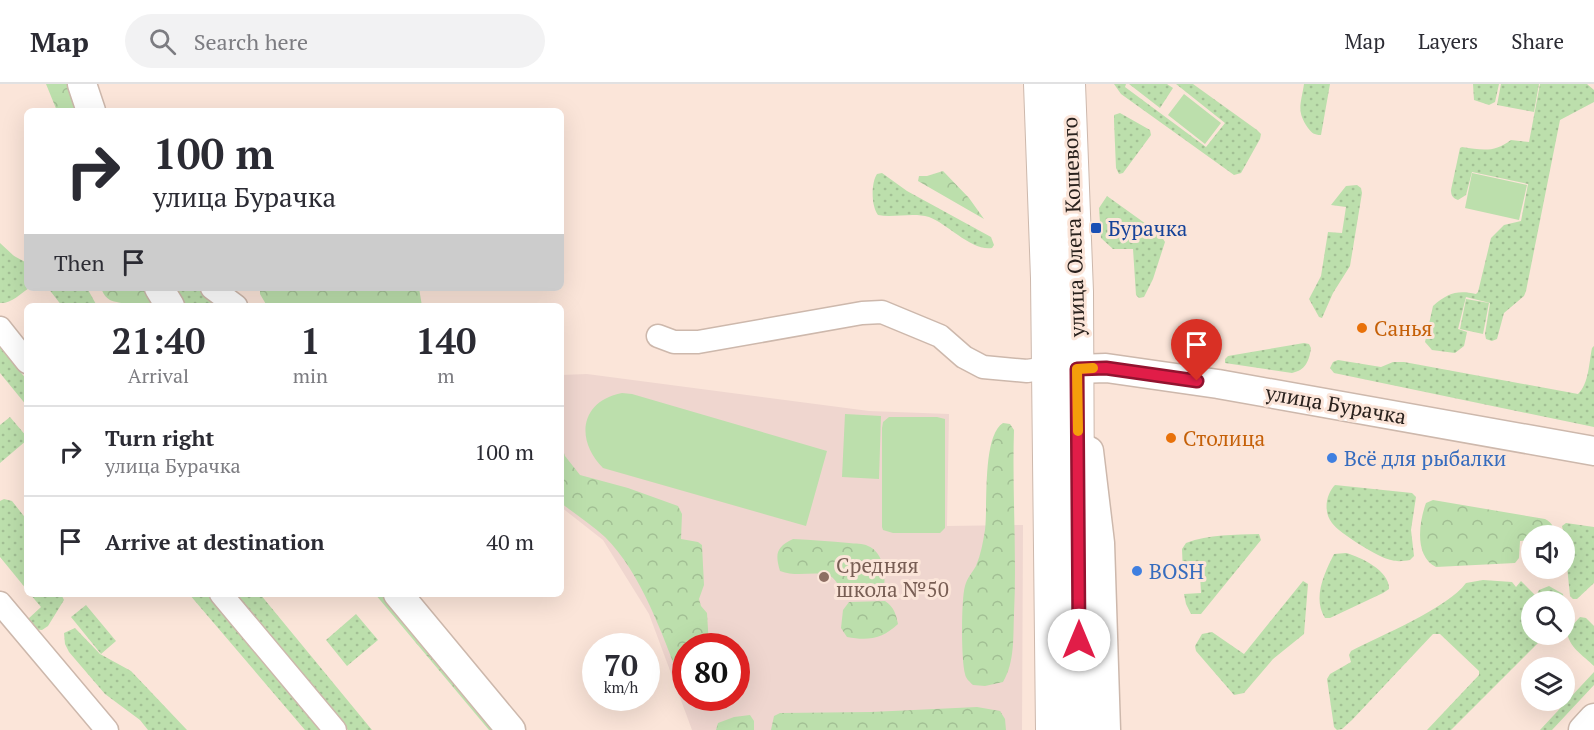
<!DOCTYPE html>
<meta charset="utf-8">
<style>
body{margin:0;font-family:"PT Serif",serif;background:#f2f2f3;color:#2b2b33;height:100vh;display:flex;flex-direction:column;font-size:22px;white-space:nowrap}
*{box-sizing:border-box;margin:0}
p{font-size:20px;color:#7c7c81}
.icon{flex:none;width:33px;height:33px;fill:none;stroke:currentColor;stroke-width:2;stroke-linecap:round;stroke-linejoin:round}
.map{position:relative;flex:1;overflow:hidden}
.panel{position:absolute;left:24px;top:219px;width:540px;height:294px;display:flex;flex-direction:column;background:#fff;border-radius:9px;box-shadow:0 6px 24px #0002}
.panel>*{flex:none}
.banner{position:absolute;left:24px;top:24px;width:540px;height:183px;border-radius:9px;box-shadow:0 6px 24px #0002;background:#fff;color:#2b2b33;overflow:hidden}
.controls{position:absolute;left:1521px;top:441px;display:grid;gap:12px}
.controls a{display:grid;place-items:center;width:54px;height:54px;border-radius:50%;background:#fff;box-shadow:0 6px 24px #0002;font-size:30px}
.speed{position:absolute;left:582px;top:549px;display:flex;gap:12px;font-size:30px;font-weight:700;text-align:center}
.speed>*{display:grid;place-content:center;width:78px;height:78px;border-radius:50%;background:#fff;box-shadow:0 6px 24px #0002;line-height:1}
.speed small{font-size:15px;font-weight:400}
.speed .limit{border:9px solid #d22;background:#fff;color:#111}
.pin{position:absolute;display:grid;place-items:center;width:51px;height:51px;color:#fff;margin:-62px -26px;border-radius:50% 50% 50% 0;rotate:-45deg;box-shadow:0 0 6px #0007}
.pin .icon{rotate:45deg}
.me{position:absolute;width:66px;margin:-33px;rotate:0deg;stroke-linejoin:round;filter:drop-shadow(0 0 4px #0008)}
.turn{display:flex;align-items:center;gap:21px;height:126px;padding:0 30px;font-size:27px}
.turn .icon{width:78px;height:78px;stroke-width:2.5}
.turn b{display:block;font-size:42px;line-height:51px}
.then{display:flex;align-items:center;height:57px;padding:0 30px;background:#0003;gap:12px;font-size:22px}
.eta{display:flex;justify-content:space-evenly;align-items:center;height:102px;text-align:center}
.eta b{font-size:36px;font-weight:700;line-height:42px}
ul{padding:0;list-style:none}
li{display:flex;align-items:center;gap:18px;height:90px;padding:0 30px;border-top:2px solid #e1e1e2}
li div{flex:1}
li b{display:block;font-size:22px}
li em{font-style:normal}
header{display:flex;align-items:center;gap:36px;box-sizing:border-box;height:84px;padding:0 30px;background:#fff;border-bottom:2px solid #e1e1e2}
header strong{font-size:28px}
nav{display:flex;gap:33px;margin-inline-start:auto;font-size:21px}
.search{width:420px;height:54px;background:#f2f2f3;display:flex;align-items:center;gap:15px;box-sizing:border-box;padding:0 21px;border-radius:33px;color:#7c7c81;font-size:22px}
.map>svg:first-child{display:block}
.education{fill:#efd6cf;fill-rule:evenodd}
.green{fill:url(#green-dots)}
.forest{fill:url(#forest-crowns)}
.pitch{fill:#bcdfac}
.lines{fill:none;stroke-linecap:round;stroke-linejoin:round}
.minor-casing{stroke:#cdb8ac;stroke-width:25}
.major-casing{stroke:#cdb8ac;stroke-width:31}
.highway-casing{stroke:#cdb8ac;stroke-width:34}
.minor{stroke:#fff;stroke-width:22}
.major{stroke:#fff;stroke-width:28}
.highway{stroke:#fff;stroke-width:32}
.route-casing{stroke:#92132f;stroke-width:15}
.route{stroke:#e11d48;stroke-width:10}
.slow{stroke:#f59e0b;stroke-width:10}
.transit-dot{fill:#1a4fb4;stroke:#fbe5d9;stroke-width:2}
.food-dot{fill:#e8710a;stroke:#fbe5d9;stroke-width:2}
.shop-dot{fill:#3f7fe0;stroke:#fbe5d9;stroke-width:2}
.education-dot{fill:#8d6e63;stroke:#fbe5d9;stroke-width:2}
.labels{text-anchor:middle;dominant-baseline:central;stroke-width:6;stroke-linejoin:round;paint-order:stroke}
.street-label{font-size:21px;fill:#29211d;stroke:#fbe5d9}
.transit-label{font-size:21px;fill:#164399;stroke:#fbe5d9;text-anchor:start}
.food-label{font-size:21px;fill:#c56008;stroke:#fbe5d9;text-anchor:start}
.shop-label{font-size:21px;fill:#366cbe;stroke:#fbe5d9;text-anchor:start}
.education-label{font-size:21px;fill:#785e54;stroke:#fbe5d9;text-anchor:start}
</style>
<header>
<strong>Map</strong>
<div class="search"><svg class="icon" aria-label="search" viewBox="0 0 24 24"><circle cx="10" cy="10" r="6"/><path d="M15 15l6 6"/></svg>Search here</div>
<nav><a>Map</a><a>Layers</a><a>Share</a></nav>
</header>
<div class="map">
<svg width="1594" height="646" viewBox="0 0 1594 646">
<defs>
<pattern id="green-dots" width="8" height="8" patternUnits="userSpaceOnUse" patternTransform="scale(1.5)"><rect width="8" height="8" fill="#bcdfac"/><path d="M2 2h.1M6 6h.1" fill="none" stroke="#a2bf94" stroke-width="1.8" stroke-linecap="round"/></pattern>
<pattern id="forest-crowns" width="20" height="18" patternUnits="userSpaceOnUse" patternTransform="scale(1.5)"><rect width="20" height="18" fill="#bcdfac"/><path d="M2 6a3 3 0 1 1 6 0M12 15a3 3 0 1 1 6 0" fill="none" stroke="#a2bf94"/></pattern>
</defs>
<rect width="100%" height="100%" fill="#fbe5d9"/>
<path class="education" d="M587,290L869,327L949,330L947,442L1023,441L1022,646H692L649,530L603,456L561,423V291ZM686,562H736V614H686Z"/>
<path class="green" d="M1114,0H1126L1125,3L1206,63L1225,39L1176,0H1193L1257,46L1261,50L1260,55L1241,89L1234,91L1121,10Z
M1129,0H1167L1173,4L1160,24Z
M1304,0H1330L1321,51C1314,51 1312,49 1308,44C1296,27 1301,20 1304,0Z
M1473,0H1499L1495,18L1489,21L1474,16Z
M1501,0H1539L1534,28L1497,21Z
M1540,0H1587L1594,6V18L1560,36L1526,207L1524,212L1504,229L1497,255L1492,257L1486,255L1485,250L1490,219L1466,213L1458,245L1467,248L1464,262L1455,269L1432,266L1425,258L1433,222C1448,209 1457,206 1476,210L1478,208L1491,154L1504,141L1521,137L1528,100L1472,88L1466,111L1458,116C1453,114 1451,112 1451,106L1460,64L1462,63C1482,66 1494,69 1511,56L1529,58Z
M1120,29L1150,46L1151,51L1123,89L1119,90L1116,84L1114,37V31Z
M882,89L907,107L991,153L994,161L992,164C971,167 948,140 929,133C913,128 894,134 878,131C871,122 871,99 877,90Z
M1357,101L1361,104L1362,109L1350,182L1333,209L1322,234L1319,233L1309,215L1321,192L1328,148L1342,149L1346,123L1331,121L1346,102Z
M1107,112L1160,150L1165,158L1153,195L1144,213L1139,214L1136,211L1133,165H1113L1101,154L1099,124Z
M0,159L14,172L27,179V204H29C20,210 11,220 0,219Z
M48,204H87L97,222H62Z
M172,204H202L224,222H185Z
M1466,215L1489,219L1483,250L1460,245Z
M1304,259L1309,260L1311,264C1309,277 1306,286 1292,289L1225,279V275L1228,272Z
M1594,262V343L1334,289L1330,284L1333,278L1338,276L1381,283L1393,278H1404L1578,310C1589,300 1589,278 1592,264Z
M0,263L27,296V322L0,289Z
M10,333L27,353V356L0,379V341Z
M1335,401L1412,409L1416,413L1411,446L1414,472L1410,476C1404,477 1397,478 1391,476C1379,474 1339,449 1332,439C1323,428 1326,410 1335,401Z
M4,415L12,417L27,436V506L0,473V417Z
M1566,439L1594,443V499L1577,515H1573L1570,512L1564,452L1562,442Z
M1259,450L1261,456L1201,530H1191L1186,520L1184,510L1201,509L1200,490H1183L1182,465L1186,459C1209,450 1235,451 1259,450Z
M1346,469C1361,473 1390,487 1389,505L1383,509L1330,534H1325C1312,514 1325,488 1334,470Z
M1483,496L1512,498L1516,503L1521,497L1536,512L1539,506L1549,502L1563,510L1564,517L1532,518V550L1546,551L1451,646H1427L1479,591V587L1440,550H1433L1352,636L1342,645L1337,646L1334,643L1327,595L1330,590L1351,578L1349,571L1351,567C1380,552 1448,524 1466,499Z
M1303,497L1308,500L1304,550L1273,575L1244,609L1234,611L1196,567L1195,562L1202,550L1212,548L1244,570Z
M30,510H61L64,516L48,542L42,546C34,546 30,542 28,535L41,523Z
M189,510H207L321,646H305Z
M231,510H260L372,646H348Z
M86,521L116,557L101,570L71,533Z
M356,530L378,556L347,582L326,556Z
M1580,533L1586,534L1594,542V582C1584,572 1568,563 1567,547Z
M75,544L100,570L131,587L187,646H148L140,636L105,610L69,568L65,560L64,549Z
M1594,588V601L1552,646H1540Z"/>
<path class="forest" d="M46,0H73L82,27H57Z
M943,87L969,114L984,135L918,97L919,92H927Z
M101,204H144L159,222C150,222 118,220 110,216C105,213 103,209 101,204Z
M260,204H419L422,222H267L260,210Z
M1003,339L1010,340L1014,346C1012,408 1017,469 1014,531C1013,553 1015,578 1003,598L985,602L973,601C969,597 966,595 965,590C961,577 961,515 965,502C967,494 972,489 976,482C981,470 983,458 985,446C988,422 982,352 1003,339Z
M561,361L565,372L580,391L628,404L678,422L682,430L681,455L698,458L702,461L704,501L699,515L701,522L707,529L709,562H686L685,606L681,599C663,552 641,488 605,453C592,441 575,430 561,419Z
M1433,416L1545,435C1553,439 1554,444 1555,451L1532,452L1531,456L1520,457L1519,474L1515,479L1436,483C1414,472 1419,438 1426,419Z
M793,455C812,456 830,457 849,459C855,460 863,459 868,462C883,468 886,489 884,502L880,505L843,506C838,502 836,495 830,492C816,486 798,494 780,487C775,470 776,463 793,455Z
M375,510H385L500,646H489Z
M885,517C894,523 896,530 898,540C882,555 868,557 847,553L841,544L843,526L849,518Z
M977,623L1000,627L1005,635L1006,646H771L774,632L780,629L871,628Z
M750,631L754,637V646H716L718,639L734,633Z"/>
<path class="pitch" d="M1184,10L1221,39L1205,60L1168,31Z
M1472,89L1527,101L1519,136L1465,124Z
M622,309L632,310L827,367L806,442L603,384C575,356 580,317 622,309Z
M845,330L881,332L879,395L842,393Z
M889,333H937L945,335V444L940,449H893L883,446L882,443V344L883,338Z"/>
<g class="lines">
<g class="minor-casing">
<path id="minor" d="M212,204L236,222
M0,244L27,278
M658,252L674,258H698L862,229L882,228L940,252L964,273L983,283L1027,287L1047,284
M221,510L335,646
M0,519L107,646"/>
</g>
<g class="major-casing">
<path id="major" d="M82,0L91,27
M159,204L170,222
M1077,285L1106,284L1218,300L1594,367
M1089,367L1100,459L1106,646
M398,510L511,646
M1583,646L1594,634"/>
</g>
<g class="highway-casing">
<path id="highway" d="M1040,0L1047,194L1052,646
M1069,0L1077,208L1079,646"/>
</g>
<use href="#minor" class="minor"/>
<use href="#major" class="major"/>
<use href="#highway" class="highway"/>
</g>
<g class="lines">
<g class="route-casing">
<path id="route" d="M1079,556L1077,285L1106,284L1197,297"/>
</g>
<use href="#route" class="route"/>
<path class="slow" d="M1078,347L1077,285L1093,284"/>
</g>
<rect class="transit-dot" x="1090" y="138" width="12" height="12" rx="3"/>
<g class="food-dot">
<circle cx="1362" cy="244" r="6"/>
<circle cx="1171" cy="354" r="6"/>
</g>
<g class="shop-dot">
<circle cx="1332" cy="374" r="6"/>
<circle cx="1137" cy="487" r="6"/>
</g>
<circle class="education-dot" cx="824" cy="493" r="6"/>
<g class="labels">
<g class="street-label">
<text transform="translate(1073 143) rotate(-92)">улица Олега Кошевого</text>
<text transform="translate(1336 320) rotate(10)">улица Бурачка</text>
</g>
<g class="transit-label">
<text x="1108" y="144">Бурачка</text>
</g>
<g class="food-label">
<text x="1374" y="244">Санья</text>
<text x="1183" y="354">Столица</text>
</g>
<g class="shop-label">
<text x="1344" y="374">Всё для рыбалки</text>
<text x="1149" y="487">BOSH</text>
</g>
<g class="education-label">
<text x="836" y="481">Средняя<tspan x="836" dy="24">школа №50</tspan></text>
</g>
</g>
</svg>
<div class="controls">
<a><svg class="icon" aria-label="sound" viewBox="0 0 24 24"><path d="M4 9h4l5-4v14l-5-4H4zM17 9q2 3 0 6"/></svg></a>
<a><svg class="icon" aria-label="search" viewBox="0 0 24 24"><circle cx="10" cy="10" r="6"/><path d="M15 15l6 6"/></svg></a>
<a><svg class="icon" aria-label="layers" viewBox="0 0 24 24"><path d="M12 4l9 5-9 5-9-5zM3 14l9 5 9-5"/></svg></a>
</div>
<div class="speed"><div>70<small>km/h</small></div><div class="limit">80</div></div>
<div class="pin" style="left:1197px;top:297px;background:#d93025"><svg class="icon" aria-label="arrive" viewBox="0 0 24 24"><path d="M6 21V4h12l-3 4 3 4H6"/></svg></div>
<svg class="me" style="left:1079px;top:556px" viewBox="-20 -20 40 40"><circle r="19" fill="#fff"/><path d="M0-13L10 11 0 6-10 11z" fill="#e11d48"/></svg>
<div class="banner">
<div class="turn"><svg class="icon" aria-label="right" viewBox="0 0 24 24"><path d="M7 20v-9h11M14 6l5 5-5 5"/></svg><div><b>100 m</b>улица Бурачка</div></div>
<div class="then">Then<svg class="icon" aria-label="arrive" viewBox="0 0 24 24"><path d="M6 21V4h12l-3 4 3 4H6"/></svg></div>
</div>
<section class="panel">
<div class="eta">
<div><b>21:40</b><p>Arrival</p></div>
<div><b>1</b><p>min</p></div>
<div><b>140</b><p>m</p></div>
</div>
<ul>
<li><svg class="icon" aria-label="right" viewBox="0 0 24 24"><path d="M7 20v-9h11M14 6l5 5-5 5"/></svg><div><b>Turn right</b><p>улица Бурачка</p></div><em>100 m</em></li>
<li><svg class="icon" aria-label="arrive" viewBox="0 0 24 24"><path d="M6 21V4h12l-3 4 3 4H6"/></svg><div><b>Arrive at destination</b></div><em>40 m</em></li>
</ul>
</section>
</div>
